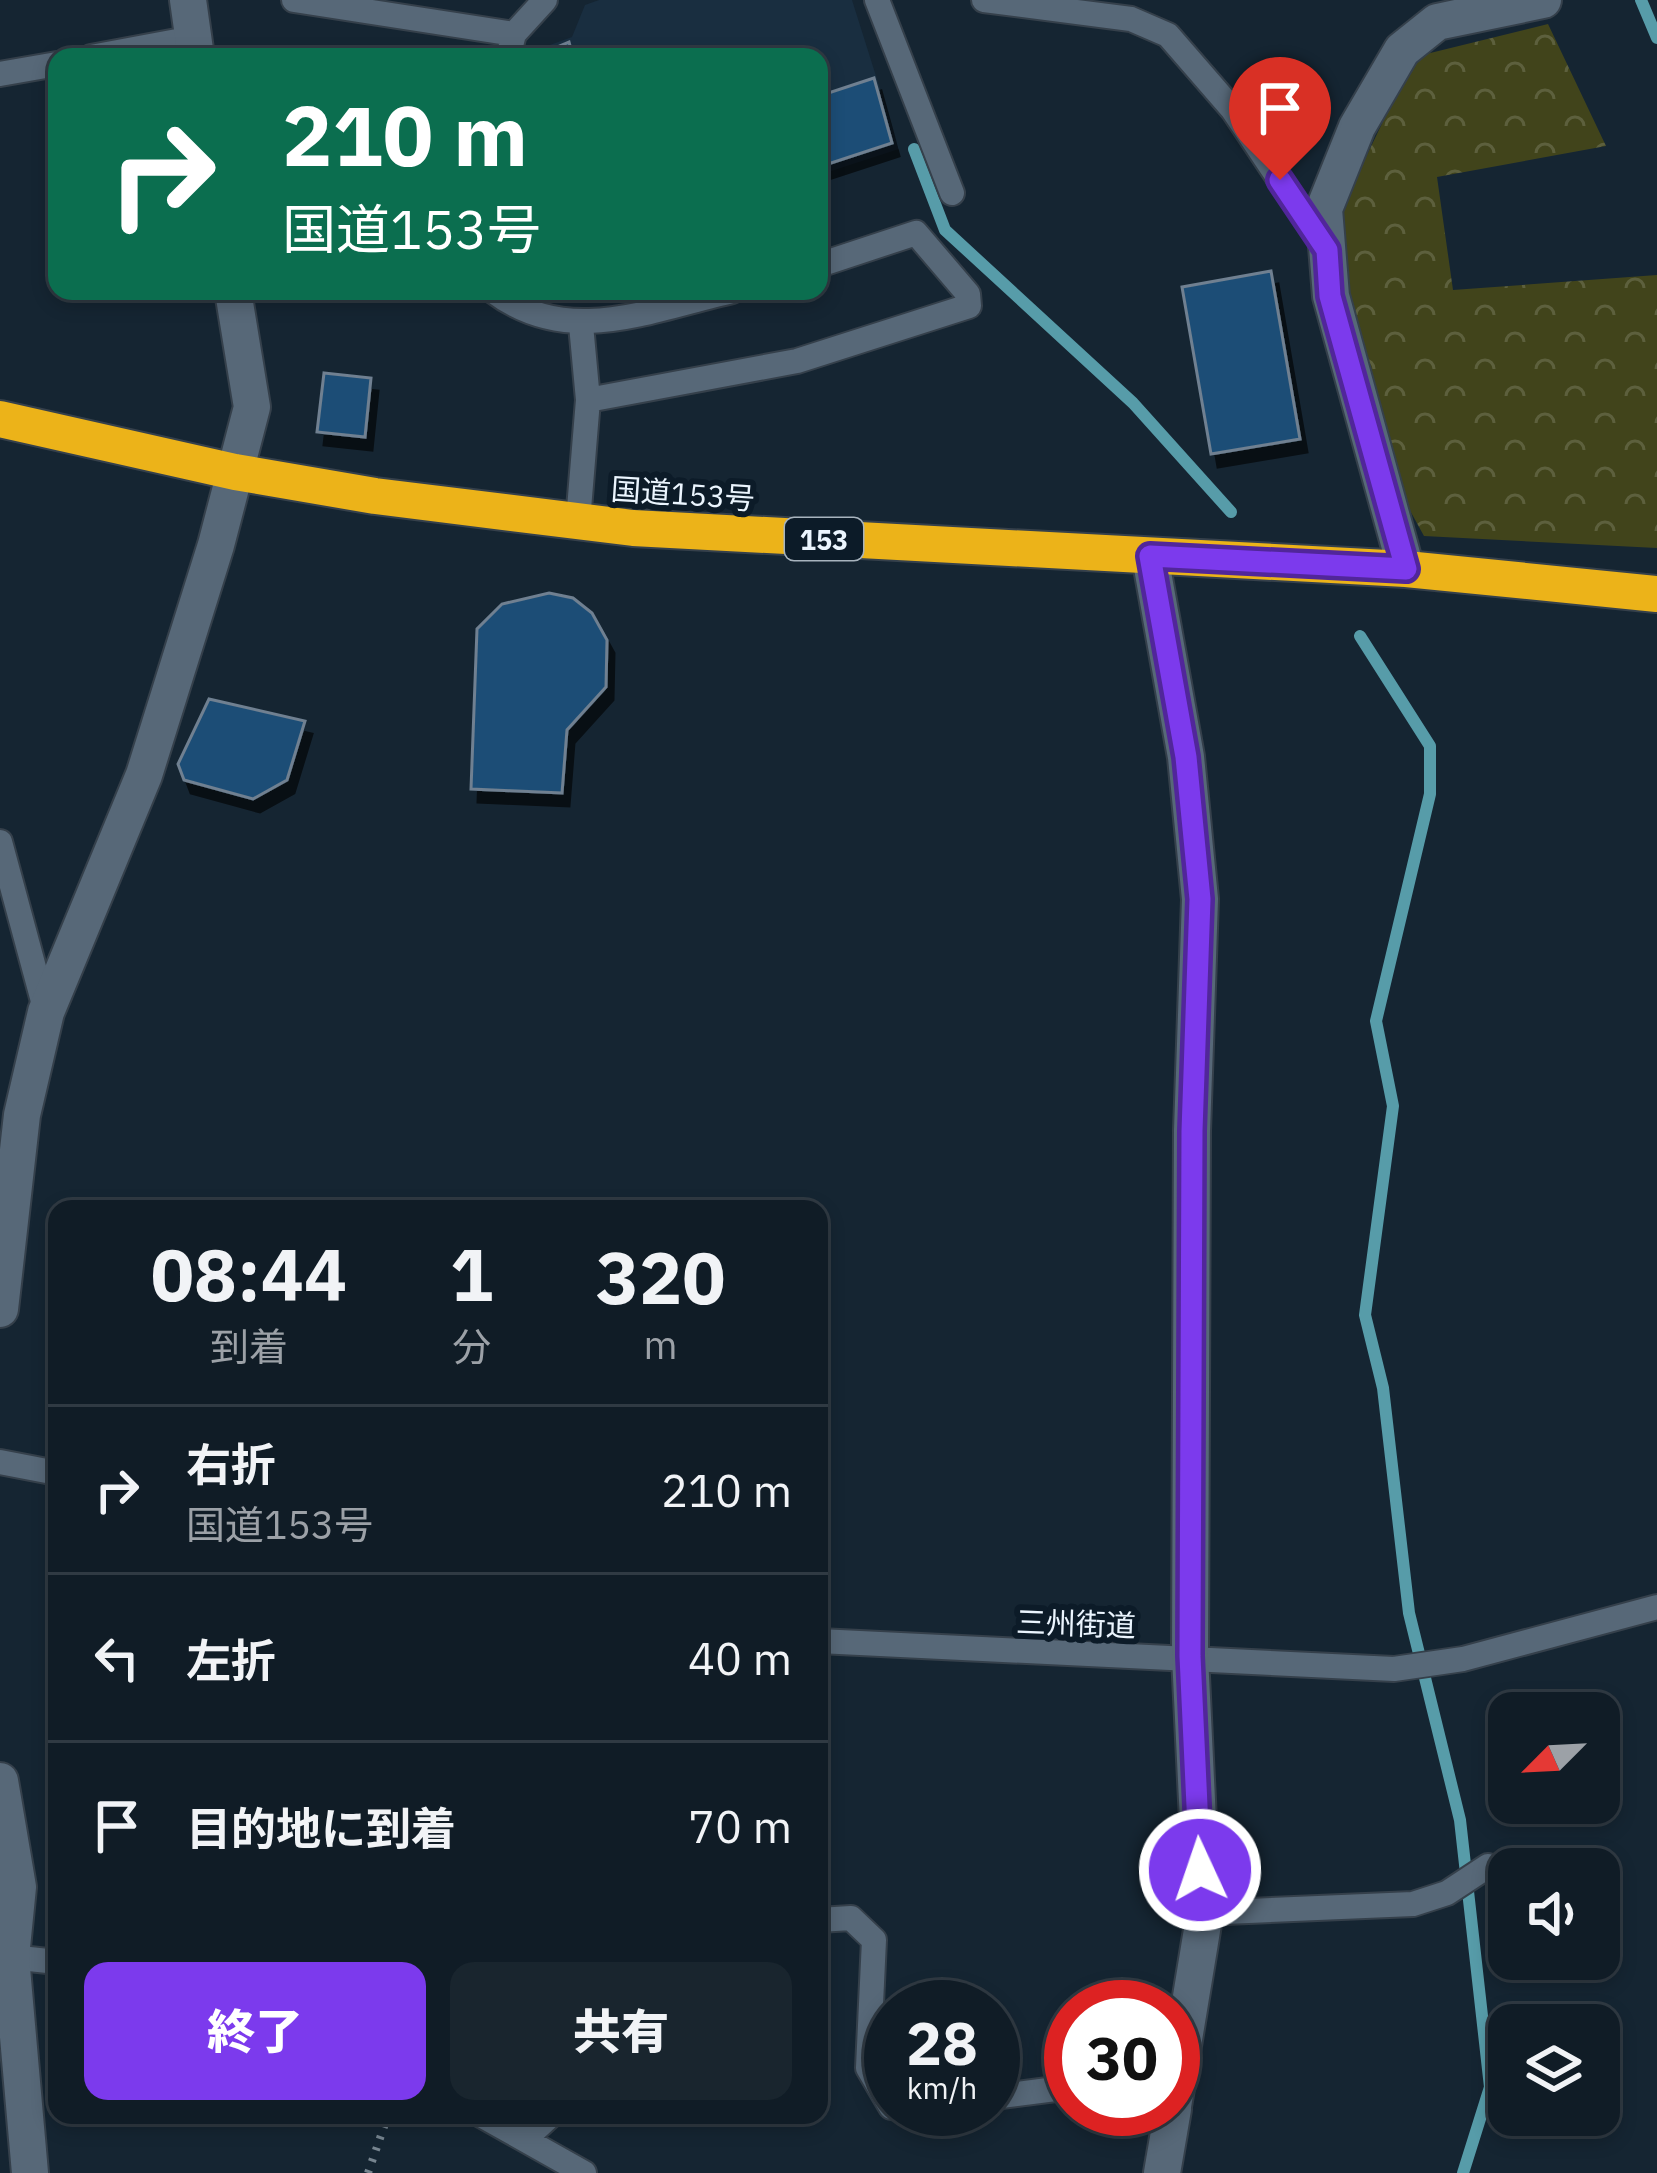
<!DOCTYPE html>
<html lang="ja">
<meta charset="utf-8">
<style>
body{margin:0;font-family:"IBM Plex Sans","Noto Sans JP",sans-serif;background:#19252e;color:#f1f3f6;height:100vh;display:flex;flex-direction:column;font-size:45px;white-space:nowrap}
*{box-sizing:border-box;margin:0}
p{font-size:39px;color:#9ca1a7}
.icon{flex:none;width:66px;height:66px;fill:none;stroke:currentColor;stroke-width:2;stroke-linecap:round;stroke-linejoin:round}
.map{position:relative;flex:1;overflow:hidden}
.side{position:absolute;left:48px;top:1200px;width:780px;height:924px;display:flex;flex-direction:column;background:#101c26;border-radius:24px;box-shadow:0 6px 18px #0003,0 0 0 3px #303a43}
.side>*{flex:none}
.guide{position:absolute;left:48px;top:48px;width:780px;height:252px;border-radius:24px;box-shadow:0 6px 18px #0003,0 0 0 3px #303a43;background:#0b6e4f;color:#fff;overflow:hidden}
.needle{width:78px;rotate:246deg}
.fabs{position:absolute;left:1488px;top:1692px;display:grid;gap:24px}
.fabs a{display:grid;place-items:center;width:132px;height:132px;border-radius:24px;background:#101c26;box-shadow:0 6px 18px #0003,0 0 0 3px #303a43;font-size:60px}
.speed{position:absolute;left:864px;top:1980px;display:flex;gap:24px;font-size:60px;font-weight:700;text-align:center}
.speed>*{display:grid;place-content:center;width:156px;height:156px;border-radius:50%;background:#101c26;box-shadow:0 6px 18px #0003,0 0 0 3px #303a43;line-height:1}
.speed small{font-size:30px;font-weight:400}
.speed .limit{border:18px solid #d22;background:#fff;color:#111}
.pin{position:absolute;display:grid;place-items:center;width:102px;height:102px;color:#fff;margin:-123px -51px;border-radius:50% 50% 50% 0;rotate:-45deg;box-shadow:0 0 12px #0007}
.pin .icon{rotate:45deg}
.me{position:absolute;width:132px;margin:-66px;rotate:357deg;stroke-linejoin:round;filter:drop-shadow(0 0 9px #0008)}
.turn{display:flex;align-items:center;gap:42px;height:252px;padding:0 36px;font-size:54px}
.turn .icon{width:156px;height:156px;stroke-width:2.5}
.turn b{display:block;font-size:84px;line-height:102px}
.eta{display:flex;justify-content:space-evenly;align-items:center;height:204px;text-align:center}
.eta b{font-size:72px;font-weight:800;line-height:84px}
.cta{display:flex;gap:24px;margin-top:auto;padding:24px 36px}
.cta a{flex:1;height:138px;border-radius:24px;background:#7c3aed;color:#fff;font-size:48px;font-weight:800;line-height:138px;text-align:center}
.cta a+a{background:#19252e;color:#f1f3f6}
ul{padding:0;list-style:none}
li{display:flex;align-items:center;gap:36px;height:168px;padding:0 36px;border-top:3px solid #303a43}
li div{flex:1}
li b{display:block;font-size:45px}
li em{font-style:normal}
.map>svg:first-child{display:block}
.built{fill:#192e40}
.forest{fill:url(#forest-crowns)}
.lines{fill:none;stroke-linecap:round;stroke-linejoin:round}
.stream{stroke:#579ca9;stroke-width:12}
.building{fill:#1e4e76;stroke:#6f8091;stroke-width:3;filter:url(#shadow)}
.lane-casing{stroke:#35404b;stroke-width:28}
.street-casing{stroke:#35404b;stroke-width:40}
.secondary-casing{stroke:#35404b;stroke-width:40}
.highway-casing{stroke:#35404b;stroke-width:40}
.path{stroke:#76848f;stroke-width:8;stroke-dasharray:3 9;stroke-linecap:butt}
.lane{stroke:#576878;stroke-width:24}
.street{stroke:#576878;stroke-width:36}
.secondary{stroke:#576878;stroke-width:36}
.highway{stroke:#ecb319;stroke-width:36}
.route-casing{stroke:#51269a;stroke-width:30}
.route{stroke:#7c3aed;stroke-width:21}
.labels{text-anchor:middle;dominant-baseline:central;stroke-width:12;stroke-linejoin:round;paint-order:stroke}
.shield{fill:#0c1b28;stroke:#a8b4be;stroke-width:3}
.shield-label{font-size:27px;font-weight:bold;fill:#ebf5fe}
.street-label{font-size:30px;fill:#ebf5fe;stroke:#0c1b28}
</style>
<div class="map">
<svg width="1657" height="2173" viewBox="0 0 1657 2173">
<defs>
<pattern id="forest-crowns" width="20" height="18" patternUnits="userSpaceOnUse" patternTransform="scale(3)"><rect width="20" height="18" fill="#41441b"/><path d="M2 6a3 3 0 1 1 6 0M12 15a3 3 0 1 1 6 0" fill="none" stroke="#5d603d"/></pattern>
<filter id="shadow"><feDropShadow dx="7" dy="13" stdDeviation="0" flood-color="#0009"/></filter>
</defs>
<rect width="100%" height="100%" fill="#152532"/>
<path class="built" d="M599,0H852L899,149L819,175V57H517L572,37L585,5Z"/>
<path class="forest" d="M1548,24L1606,146L1437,177L1453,290L1657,275V548L1424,536L1396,485L1351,302L1340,211L1414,57Z"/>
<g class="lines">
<path class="stream" d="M1641,0L1657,38
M914,149L945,230L1133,403L1231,512
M1360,636L1430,746V794L1376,1021L1393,1106L1365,1315L1383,1388L1409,1613L1460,1820L1490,2087L1463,2173"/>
</g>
<path class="building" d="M569,42L573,57H525L536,56Z
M874,78L892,143L819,167V96Z
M1271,271L1300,439L1211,454L1182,287Z
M324,373L371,378L365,437L317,432Z
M549,593L573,598L592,613L607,640L606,687L567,730L562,793L471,789L477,629L502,604Z
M209,699L305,721L287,780L253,799L184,780L178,764Z"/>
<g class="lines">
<g class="lane-casing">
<path id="lane" d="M294,0L514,34
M877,0L952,193
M984,0L1131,19L1168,35L1233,110L1322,243
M91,57L193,38
M508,57L514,34L545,0
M0,74L57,64
M493,291C568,348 649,310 732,291
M588,400L797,361L969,306L968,294L916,233L819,265
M578,521L588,400L581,325
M0,842L46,1012
M0,1462L57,1473
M819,1641L1394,1669L1463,1659L1657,1607
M1202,1913L1413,1904L1447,1893L1488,1866
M819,1920L851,1918L874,1940L868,2068L891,2107
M11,1957L57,1962
M993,2097L1071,2087
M481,2115L584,2173
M525,2139L551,2115"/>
</g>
<g class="street-casing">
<path id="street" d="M1150,556L1186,757L1200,899L1192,1131L1190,1656L1203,1924L1173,2106
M1406,569L1331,296L1324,209L1357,127L1402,50L1437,22L1543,0
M1162,2173L1173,2109"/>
</g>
<g class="secondary-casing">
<path id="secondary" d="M188,0L196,57
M0,1309L22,1115L46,1012L144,775L216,545L252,407L233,291
M0,1781L18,1887L11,1957L30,2173"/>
</g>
<g class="highway-casing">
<path id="highway" d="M0,419L235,472L375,496L633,528L1406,569L1657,594"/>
</g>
<path class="path" d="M368,2173L388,2115"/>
<use href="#lane" class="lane"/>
<use href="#street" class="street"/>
<use href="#secondary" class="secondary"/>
<use href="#highway" class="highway"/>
</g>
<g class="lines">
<g class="route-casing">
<path id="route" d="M1200,1870L1190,1656L1192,1131L1200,899L1186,757L1150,556L1406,569L1330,296L1327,250L1280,180"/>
</g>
<use href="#route" class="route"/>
</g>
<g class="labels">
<rect class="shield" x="785" y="518" width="78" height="42" rx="9"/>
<g class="shield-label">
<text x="824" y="539">153</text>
</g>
<g class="street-label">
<text transform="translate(683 493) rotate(4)">国道153号</text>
<text transform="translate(1076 1623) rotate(2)">三州街道</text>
</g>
</g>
</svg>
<div class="fabs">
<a><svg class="needle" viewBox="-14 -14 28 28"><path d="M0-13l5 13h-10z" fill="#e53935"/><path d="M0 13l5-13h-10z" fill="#9ca1a7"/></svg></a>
<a><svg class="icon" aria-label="sound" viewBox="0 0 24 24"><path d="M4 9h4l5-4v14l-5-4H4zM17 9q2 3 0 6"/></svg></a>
<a><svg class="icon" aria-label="layers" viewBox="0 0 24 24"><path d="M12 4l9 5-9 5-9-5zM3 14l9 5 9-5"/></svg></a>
</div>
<div class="speed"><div>28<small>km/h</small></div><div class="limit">30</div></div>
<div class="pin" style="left:1280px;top:180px;background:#d93025"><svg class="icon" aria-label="arrive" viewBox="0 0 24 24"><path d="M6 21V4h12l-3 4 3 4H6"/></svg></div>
<svg class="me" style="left:1200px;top:1870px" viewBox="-20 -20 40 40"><circle r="17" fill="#7c3aed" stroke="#fff" stroke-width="3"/><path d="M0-11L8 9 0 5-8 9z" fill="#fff"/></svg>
<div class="guide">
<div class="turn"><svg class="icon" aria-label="right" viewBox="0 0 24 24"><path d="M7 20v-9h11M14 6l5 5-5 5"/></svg><div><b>210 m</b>国道153号</div></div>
</div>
<section class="side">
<div class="eta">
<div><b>08:44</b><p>到着</p></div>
<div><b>1</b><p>分</p></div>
<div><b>320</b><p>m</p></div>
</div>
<ul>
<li><svg class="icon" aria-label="right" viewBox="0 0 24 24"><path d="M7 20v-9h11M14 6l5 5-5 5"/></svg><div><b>右折</b><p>国道153号</p></div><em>210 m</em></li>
<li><svg class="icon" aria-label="left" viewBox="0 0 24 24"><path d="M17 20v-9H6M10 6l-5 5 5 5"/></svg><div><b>左折</b></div><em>40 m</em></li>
<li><svg class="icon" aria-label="arrive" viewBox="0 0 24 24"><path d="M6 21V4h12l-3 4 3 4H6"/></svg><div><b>目的地に到着</b></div><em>70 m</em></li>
</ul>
<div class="cta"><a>終了</a><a>共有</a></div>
</section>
</div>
